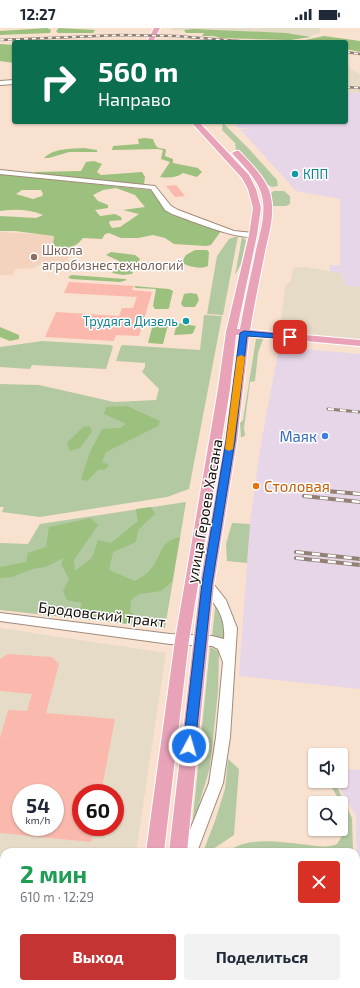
<!DOCTYPE html>
<html lang="ru">
<meta charset="utf-8">
<style>
body{margin:0;font-family:"Exo 2",sans-serif;background:#f2f2f3;color:#1f2937;height:100vh;display:flex;flex-direction:column;font-size:15px;white-space:nowrap}
*{box-sizing:border-box;margin:0}
p{font-size:13px;color:#747a83}
.icon{flex:none;width:22px;height:22px;fill:none;stroke:currentColor;stroke-width:2;stroke-linecap:round;stroke-linejoin:round}
.map{position:relative;flex:1;overflow:hidden}
.sheet{position:absolute;left:0px;top:820px;width:360px;height:140px;display:flex;flex-direction:column;background:#fff;border-radius:12px 12px 0 0;box-shadow:0 1px 3px #0004}
.sheet>*{flex:none}
.top-card{position:absolute;left:12px;top:12px;width:336px;height:84px;border-radius:4px;box-shadow:0 1px 3px #0004;background:#0b6e4f;color:#fff;overflow:hidden}
.buttons{position:absolute;left:308px;top:720px;display:grid;gap:8px}
.buttons a{display:grid;place-items:center;width:40px;height:40px;border-radius:4px;background:#fff;box-shadow:0 1px 3px #0004;font-size:20px}
.speed{position:absolute;left:12px;top:756px;display:flex;gap:8px;font-size:20px;font-weight:700;text-align:center}
.speed>*{display:grid;place-content:center;width:52px;height:52px;border-radius:50%;background:#fff;box-shadow:0 1px 3px #0004;line-height:1}
.speed small{font-size:10px;font-weight:400}
.speed .limit{border:6px solid #d22;background:#fff;color:#111}
.pin{position:absolute;display:grid;place-items:center;width:34px;height:34px;color:#fff;margin:-17px;border-radius:8px;box-shadow:0 2px 6px #0006}
.me{position:absolute;width:44px;margin:-22px;rotate:6deg;stroke-linejoin:round;filter:drop-shadow(0 0 3px #0008)}
.turn{display:flex;align-items:center;gap:14px;height:84px;padding:0 20px;font-size:18px}
.turn .icon{width:52px;height:52px;stroke-width:2.5}
.turn b{display:block;font-size:28px;line-height:34px}
.round{display:grid;place-items:center;flex:none;width:42px;height:42px;border-radius:4px;background:#f2f2f3}
.headline{display:flex;align-items:center;justify-content:space-between;height:68px;padding:0 20px}
h1{font-size:24px;font-weight:700;line-height:30px;color:#1e9e55}
.button{display:flex;gap:8px;margin-top:auto;padding:8px 20px}
.button a{flex:1;height:46px;border-radius:4px;background:#c33433;color:#fff;font-size:16px;font-weight:700;line-height:46px;text-align:center}
.button a+a{background:#f2f2f3;color:#1f2937}
.status{display:flex;justify-content:space-between;align-items:center;height:28px;padding:0 20px;background:#fff;direction:ltr}
.status svg{height:11px;fill:currentColor}
.map>svg:first-child{display:block}
.commercial{fill:#e6dbc6;fill-rule:evenodd}
.industrial{fill:#e7d6e7}
.built{fill:#f3d3bd}
.green{fill:#b3c9a1}
.forest{fill:#9cc07d;fill-rule:evenodd}
.building{fill:#fbb9ad;fill-rule:evenodd}
.lines{fill:none;stroke-linecap:round;stroke-linejoin:round}
.minor-casing{stroke:#a08a7a;stroke-width:2}
.major-casing{stroke:#fff;stroke-width:2}
.minor{fill:#fff;fill-rule:evenodd}
.major{fill:#e9a3b9;fill-rule:evenodd}
.rail-far2-casing{stroke:#918074;stroke-width:2.5}
.rail-far1-casing{stroke:#918074;stroke-width:3}
.rail-casing{stroke:#918074;stroke-width:4}
.rail-far2{stroke:#fff;stroke-width:1.5;stroke-dasharray:4;stroke-linecap:butt}
.rail-far1{stroke:#fff;stroke-width:2;stroke-dasharray:6;stroke-linecap:butt}
.rail{stroke:#fff;stroke-width:2.5;stroke-dasharray:8;stroke-linecap:butt}
.route{fill:#1a73e8;stroke:#114b97}
.slow{fill:#f59e0b}
.culture-dot{fill:#0f9aa8;stroke:#fff;stroke-width:1.5}
.education-dot{fill:#8d6e63;stroke:#fff;stroke-width:1.5}
.shop-dot{fill:#3f7fe0;stroke:#fff;stroke-width:1.5}
.food-dot{fill:#e8710a;stroke:#fff;stroke-width:1.5}
.labels{text-anchor:middle;dominant-baseline:central;stroke-width:3;stroke-linejoin:round;paint-order:stroke}
.far-culture-label{font-size:13px;fill:#0d838f;stroke:#fff;text-anchor:start}
.far-education-label{font-size:13px;fill:#785e54;stroke:#fff;text-anchor:start}
.shop-label{font-size:15px;fill:#366cbe;stroke:#fff;text-anchor:end}
.food-label{font-size:15px;fill:#c56008;stroke:#fff;text-anchor:start}
.street-label{font-size:15px;fill:#130b06;stroke:#fff}
</style>
<div class="status"><b>12:27</b><svg viewBox="0 0 49 12"><path d="M0 12V9h3v3zM5 12V6h3v6zM10 12V3h3v9zM15 12V0h3v12zM26 1h20v11H26zM47 4h2v5h-2z"/></svg></div>
<div class="map">
<svg width="360" height="960" viewBox="0 0 360 960">
<rect width="100%" height="100%" fill="#f9e1cf"/>
<path class="commercial" d="M172,0H320V5L304,10L171,2Z
M346,36H348L351,41L360,46V65L346,64Z
M305,239L342,245L345,258L360,259V312L280,305L285,258L291,253L293,240Z
M0,600L166,625L136,824H4V837H0ZM21,765H55V799H21ZM81,765H115V799H81Z"/>
<path class="industrial" d="M346,64L360,65V259L345,258L342,245L331,244L329,239V237H340V171L296,163L240,101L256,100H238L234,94H346Z
M279,319L360,326V661L239,648L250,494L260,421Z
M341,740L360,742V960H224V956H356V842H357L356,788L336,753H341Z"/>
<path class="built" d="M0,204L77,208L66,236L43,235L33,240L16,241L12,247H0Z"/>
<path class="green" d="M223,95L249,121L277,152L278,158L272,159L266,156L236,121L235,115L222,102Z
M274,163H284L290,168V176L286,178H273L271,165Z
M238,208L223,287L207,286L217,228L229,211Z
M242,209L246,212L241,236L235,247Z
M204,287L222,288L189,461L167,469L40,489L2,484L4,479H0V356L39,357L114,374L156,372L159,361L142,344L145,339V335L116,333L121,318L123,317L200,322Z
M256,311H263L258,325L255,353L250,354L244,400L245,407L243,409H241L240,395L243,392Z
M42,313L111,317L113,319L106,341L32,337L30,341L0,339V319Z
M186,474L165,600L0,582V515L28,516L40,496Z
M232,495L250,496L247,535L227,533L226,516Z
M216,571L224,586L227,615L212,609Z
M210,619L218,623L219,627L218,663L210,739L192,800Z
M228,731L239,741L234,807L213,821L211,824H203L215,793L225,761Z
M328,753H332L337,759L352,790L353,824H228C247,807 286,815 309,817C319,818 328,820 337,816L342,808L341,775Z"/>
<path class="forest" d="M47,0L51,2L50,5L0,7V3Z
M59,0L95,2L93,5H58L56,3Z
M193,1L286,5L311,9L290,12L220,10L214,8H202L204,5H186L184,2Z
M324,8L360,13V24L346,21V14H296Z
M0,16L14,17V35L0,33Z
M144,110L153,111C156,119 156,120 165,121L166,122L165,128L173,131V135L198,140L202,144L197,149L183,145C176,150 169,150 160,149L170,134L161,131L163,122L158,121L112,122L113,118L139,116L138,111Z
M84,120L97,122V124H69L49,130H44C54,120 70,121 84,120Z
M94,133L102,136L97,144L101,147L142,144L145,149L144,156L139,157L33,146L35,144L81,143L86,134Z
M0,146L150,162L174,184L221,203L211,217L206,218L174,216L165,210L153,207L138,210H121L109,205L105,206L102,211L83,210C73,222 68,220 53,218L54,208L15,203H0V188L36,190L43,187C29,181 15,181 0,183ZM116,160L135,167L145,179L123,182L139,186L120,199L112,200L109,195L110,193L122,192L121,189L115,186L100,188L95,182L108,180V177L98,173L93,167L103,162ZM22,162H41L43,166L42,168L33,171L16,166Z
M195,222H207L209,224L208,238C200,242 189,238 181,235L186,227Z
M111,224L135,227L140,231L132,246L123,247L112,245L118,238L119,233L106,227Z
M72,247L125,251L127,252L120,254L71,251L68,249Z
M134,258L169,261L173,263L169,280L168,281H155L153,278L156,261L136,260Z
M190,265L197,266L199,272L195,279H184L181,276L184,266Z
M154,292L169,293L163,316L148,315Z
M177,295L196,298L193,305L191,306L174,307Z
M0,299L19,307V311L10,313L0,309Z
M127,378L160,393L158,398L106,424L102,434L109,437L106,441L98,442L87,453L81,451L90,424L102,401L120,400L126,396L104,386L106,379Z
M90,398L92,404L80,420L70,423L67,415L83,399Z
M151,479L155,486L138,502L136,514L113,524L109,542L135,553C140,550 147,546 150,542C163,527 158,514 180,509L172,554L161,563L139,566L131,572L130,583L137,591L130,596L85,591L79,584L82,575L67,572L63,563L69,551L61,536L64,530L45,539L32,541L12,549L0,550V539L26,534L28,525L46,519L49,499L91,490L98,497L74,532L75,543L92,530L98,512L111,515L138,493L136,481Z"/>
<path class="building" d="M176,157L185,168L175,169L166,158Z
M69,254L134,258L132,262L152,264L139,308L116,307L114,313L45,309L56,284L119,288L122,280H133L137,269L64,265Z
M8,626L52,629L59,636L46,685L115,691L101,765H81V799H94L91,814L0,805V710L8,682L27,683L32,666L0,663V631ZM21,765H55V799H21Z"/>
<g class="lines">
<g class="minor-casing">
<path id="minor" d="M14,52V56L0,57V53Z
M0,142L155,158L171,178L178,182L234,203L253,205L257,207C246,216 187,191 172,186L165,182L151,161L0,146Z
M207,552L211,553L226,572L237,600L230,709L223,755L197,824H181L209,755L216,709L223,634L218,621L212,618L170,616L0,593V585L170,606L212,608L224,611C226,584 213,577 201,556L203,553Z"/>
</g>
<g class="major-casing">
<path id="major" d="M154,0H160L153,14H147Z
M191,94H199L249,147L256,161L261,180L257,207L237,301H240C244,278 249,255 254,232C258,209 269,184 260,162C254,147 242,137 232,125L236,123H239C250,135 263,147 269,162C277,185 268,207 264,229C259,254 254,278 250,302L360,312V318L249,308L237,413L214,556L187,824H169L200,556L225,413L239,307H236L230,361L189,612L164,824H146L175,612L218,361L226,304L249,207L253,180L248,161L242,150Z
M124,956H144L143,960H123Z
M164,956H184V960H164Z"/>
</g>
<use href="#minor" class="minor"/>
<use href="#major" class="major"/>
<g class="rail-far2-casing">
<path id="rail-far2" d="M0,12L121,7L176,8L251,14
M346,24L360,26
M346,59L360,60"/>
</g>
<g class="rail-far1-casing">
<path id="rail-far1" d="M328,381L360,384"/>
</g>
<g class="rail-casing">
<path id="rail" d="M305,461L360,466
M304,468L360,474
M296,524L360,531
M296,530L360,537"/>
</g>
<use href="#rail-far2" class="rail-far2"/>
<use href="#rail-far1" class="rail-far1"/>
<use href="#rail" class="rail"/>
</g>
<path class="route" d="M244,303L290,307L293,309L290,311L247,308L235,413L212,556L195,718L193,721L189,723L185,721L183,718L202,556L226,413L240,305Z"/>
<path class="slow" d="M241,327L245,329L233,421L229,423L225,421L237,329Z"/>
<g class="culture-dot">
<circle cx="295" cy="146" r="4"/>
<circle cx="186" cy="293" r="4"/>
</g>
<circle class="education-dot" cx="34" cy="229" r="4"/>
<circle class="shop-dot" cx="325" cy="408" r="4"/>
<circle class="food-dot" cx="256" cy="458" r="4"/>
<g class="labels">
<g class="far-culture-label">
<text x="303" y="146">КПП</text>
<text x="178" y="293" text-anchor="end">Трудяга Дизель</text>
</g>
<g class="far-education-label">
<text x="42" y="222">Школа<tspan x="42" dy="15">агробизнестехнологий</tspan></text>
</g>
<g class="shop-label">
<text x="317" y="408">Маяк</text>
</g>
<g class="food-label">
<text x="264" y="458">Столовая</text>
</g>
<g class="street-label">
<text transform="translate(204 483) rotate(-80)">улица Героев Хасана</text>
<text transform="translate(102 586) rotate(7)">Бродовский тракт</text>
</g>
</g>
</svg>
<div class="buttons">
<a><svg class="icon" aria-label="sound" viewBox="0 0 24 24"><path d="M4 9h4l5-4v14l-5-4H4zM17 9q2 3 0 6"/></svg></a>
<a><svg class="icon" aria-label="search" viewBox="0 0 24 24"><circle cx="10" cy="10" r="6"/><path d="M15 15l6 6"/></svg></a>
</div>
<div class="speed"><div>54<small>km/h</small></div><div class="limit">60</div></div>
<div class="pin" style="left:290px;top:309px;background:#d93025"><svg class="icon" aria-label="arrive" viewBox="0 0 24 24"><path d="M6 21V4h12l-3 4 3 4H6"/></svg></div>
<svg class="me" style="left:189px;top:718px" viewBox="-20 -20 40 40"><circle r="17" fill="#1a73e8" stroke="#fff" stroke-width="3"/><path d="M0-11L8 9 0 5-8 9z" fill="#fff"/></svg>
<div class="top-card">
<div class="turn"><svg class="icon" aria-label="right" viewBox="0 0 24 24"><path d="M7 20v-9h11M14 6l5 5-5 5"/></svg><div><b>560 m</b>Направо</div></div>
</div>
<section class="sheet">
<div class="headline"><div><h1>2 мин</h1><p>610 m · 12:29</p></div><a class="round" style="background:#d93025;color:#fff"><svg class="icon" aria-label="close" viewBox="0 0 24 24"><path d="M6 6l12 12M18 6L6 18"/></svg></a></div>
<div class="button"><a>Выход</a><a>Поделиться</a></div>
</section>
</div>
